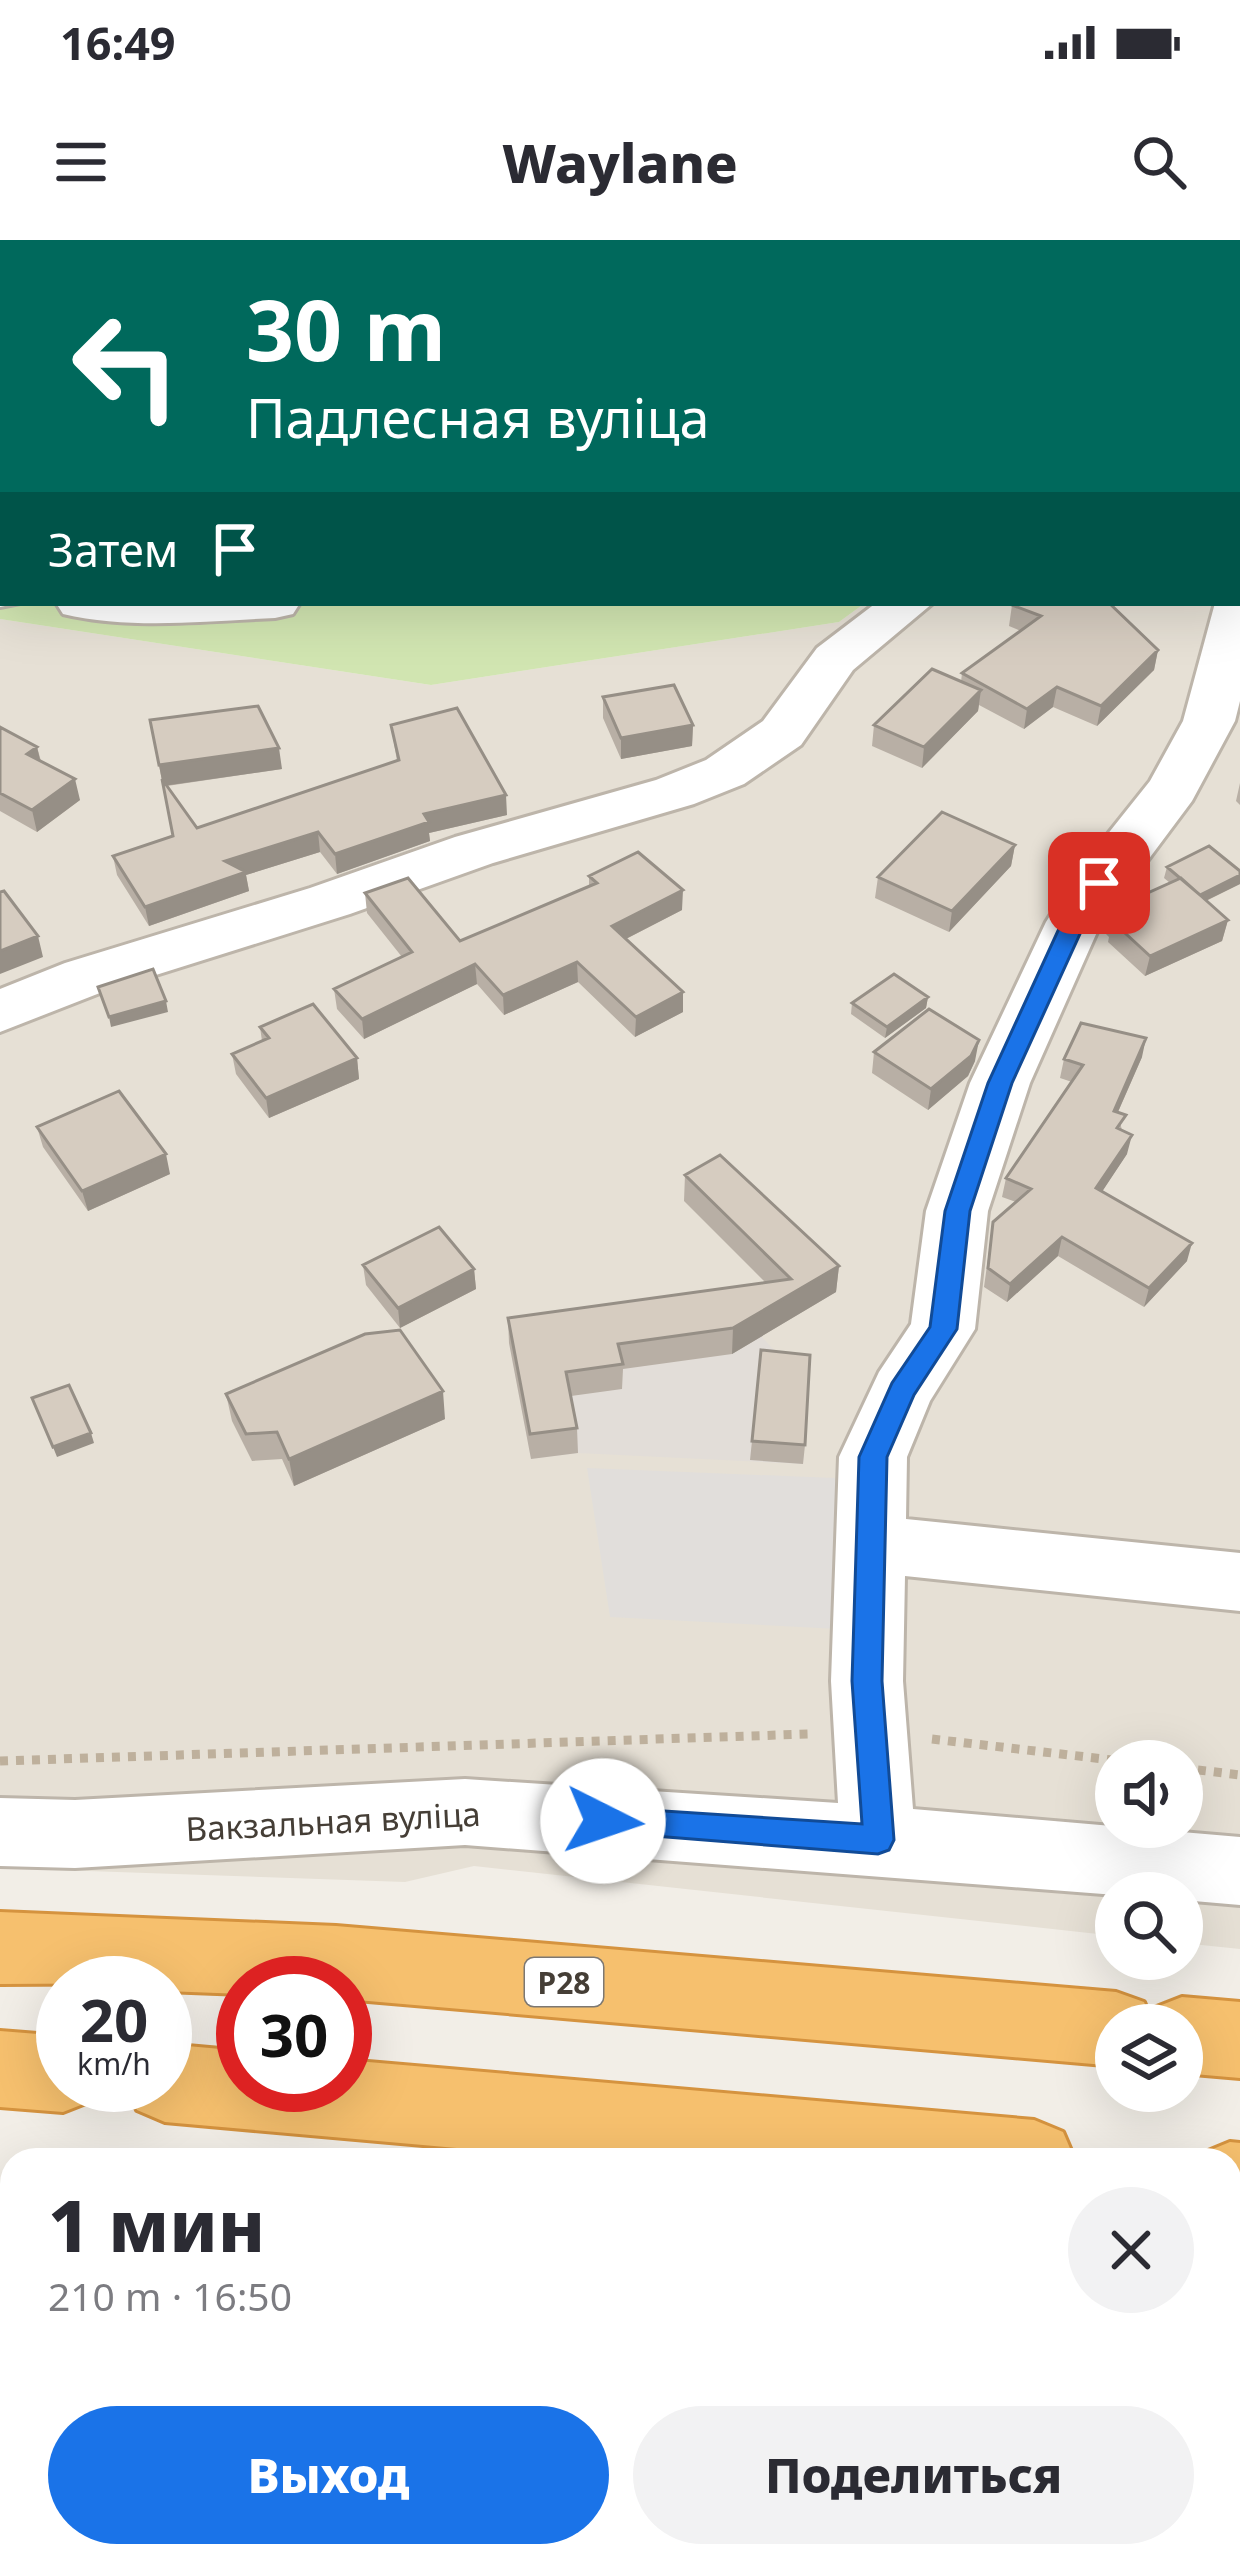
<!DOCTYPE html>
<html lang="ru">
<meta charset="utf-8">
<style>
body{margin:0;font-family:"Noto Sans",sans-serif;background:#f2f2f3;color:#2b2b33;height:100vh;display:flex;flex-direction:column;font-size:45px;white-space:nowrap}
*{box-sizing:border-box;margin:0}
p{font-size:39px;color:#7c7c81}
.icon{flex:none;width:66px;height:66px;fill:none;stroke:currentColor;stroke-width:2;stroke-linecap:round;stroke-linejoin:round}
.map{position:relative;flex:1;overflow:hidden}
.panel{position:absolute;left:0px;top:1908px;width:1242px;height:420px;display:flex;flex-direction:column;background:#fff;border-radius:36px 36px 0 0;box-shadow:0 12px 48px #0002}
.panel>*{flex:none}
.guide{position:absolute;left:0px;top:0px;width:1242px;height:366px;box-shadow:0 12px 48px #0002;background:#00695c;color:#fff;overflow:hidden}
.tools{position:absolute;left:1095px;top:1500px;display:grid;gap:24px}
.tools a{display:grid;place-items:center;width:108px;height:108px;border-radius:50%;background:#fff;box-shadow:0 12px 48px #0002;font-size:60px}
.speed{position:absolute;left:36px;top:1716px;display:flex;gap:24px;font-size:60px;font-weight:700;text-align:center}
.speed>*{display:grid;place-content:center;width:156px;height:156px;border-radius:50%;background:#fff;box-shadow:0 12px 48px #0002;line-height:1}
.speed small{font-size:30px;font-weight:400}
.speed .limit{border:18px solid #d22;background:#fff;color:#111}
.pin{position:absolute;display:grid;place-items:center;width:102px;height:102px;color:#fff;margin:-51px;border-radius:24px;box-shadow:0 6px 18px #0006}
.me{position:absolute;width:132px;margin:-66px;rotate:94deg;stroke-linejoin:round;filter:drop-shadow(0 0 9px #0008)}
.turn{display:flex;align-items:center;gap:42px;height:252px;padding:0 48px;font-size:54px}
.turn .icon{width:156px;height:156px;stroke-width:2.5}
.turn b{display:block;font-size:84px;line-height:102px}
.then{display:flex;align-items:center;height:114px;padding:0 48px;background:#0003;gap:24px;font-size:45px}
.round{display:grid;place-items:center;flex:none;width:126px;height:126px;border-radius:63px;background:#f2f2f3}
.summary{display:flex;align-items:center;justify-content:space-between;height:204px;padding:0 48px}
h1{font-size:72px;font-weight:800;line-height:90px}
.button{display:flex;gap:24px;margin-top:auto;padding:24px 48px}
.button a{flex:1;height:138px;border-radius:72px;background:#1a73e8;color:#fff;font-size:48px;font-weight:800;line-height:138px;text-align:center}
.button a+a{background:#f2f2f3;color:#2b2b33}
.status{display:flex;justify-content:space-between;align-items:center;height:84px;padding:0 60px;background:#fff;direction:ltr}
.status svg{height:33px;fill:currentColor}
header{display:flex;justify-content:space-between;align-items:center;height:156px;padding:0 48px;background:#fff;font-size:54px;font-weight:800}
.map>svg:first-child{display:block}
.residential{fill:#e6e0d5;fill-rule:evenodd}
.industrial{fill:#e2ddd8}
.green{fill:#d1e5b1}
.parking{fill:#e1dedb}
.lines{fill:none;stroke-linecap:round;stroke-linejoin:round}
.minor-casing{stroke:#bdb5aa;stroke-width:6}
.highway-casing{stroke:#d5933f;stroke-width:6}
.path-far1{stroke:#beb09c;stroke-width:6;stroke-dasharray:4.5 4.5;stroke-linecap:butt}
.path{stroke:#beb09c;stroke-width:9;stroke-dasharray:8 8;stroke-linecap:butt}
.minor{fill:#fff;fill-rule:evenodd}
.highway{fill:#f6c06e;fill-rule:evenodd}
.rail{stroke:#969696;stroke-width:10;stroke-dasharray:18 18;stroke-linecap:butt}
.wall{fill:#b8afa5}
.shaded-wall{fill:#968f86}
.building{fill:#d6ccc0;stroke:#968f86;stroke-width:3}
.route{fill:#1a73e8;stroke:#114b97;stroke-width:3}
.labels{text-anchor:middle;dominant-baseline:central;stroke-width:10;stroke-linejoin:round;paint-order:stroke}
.shield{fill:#fff;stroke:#7d7872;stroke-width:3}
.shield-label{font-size:30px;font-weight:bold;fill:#453e36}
.street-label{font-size:33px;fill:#453e36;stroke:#fff}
</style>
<div class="status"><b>16:49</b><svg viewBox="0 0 49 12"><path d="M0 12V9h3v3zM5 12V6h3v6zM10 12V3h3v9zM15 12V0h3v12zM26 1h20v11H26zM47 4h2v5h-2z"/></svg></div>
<header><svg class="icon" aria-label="menu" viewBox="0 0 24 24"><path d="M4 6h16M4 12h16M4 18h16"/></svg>Waylane<svg class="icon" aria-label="search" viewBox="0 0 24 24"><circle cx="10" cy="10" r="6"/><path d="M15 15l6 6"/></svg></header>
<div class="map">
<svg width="1240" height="2328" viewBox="0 0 1240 2328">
<rect width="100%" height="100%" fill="#f2eee7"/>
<path class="residential" d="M1240,274V1709L1182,1703V1653H1116V1696L474,1626L405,1642L0,1628V379L431,445L839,382L865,363H1239ZM1116,1521H1182V1587H1116Z"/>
<path class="industrial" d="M739,1072L772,1108L808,1134L803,1224L578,1213L531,1219L509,1103Z"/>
<path class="green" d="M0,0H1240V274L1239,3H3V363H865L839,382L431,445L0,379Z"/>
<path class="parking" d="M587,1228L835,1238L838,1389L610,1377Z"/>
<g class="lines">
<g class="minor-casing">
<path id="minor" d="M1239,285L1240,286V316L1239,315Z
M0,337L3,363H20L0,367Z
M1240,348V461L1235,481L1192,561L1101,683L1030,843L988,971L975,1089L930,1161L907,1217L906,1279L1240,1313V1371L905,1336L903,1441L913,1569L1240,1597V1665L1182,1660V1653L1116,1655L465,1605L75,1628L0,1626V1558L75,1560L465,1539L838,1563L831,1441L839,1217L879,1132L911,1084L926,971L970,843L1046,682L1079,630L1150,541L1183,481L1215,363H1239Z
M56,363H300L293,374L275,378C206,381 131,390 63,374Z
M876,363H933L853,430L801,505L744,544L694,564L493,623L350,674L105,751L0,792V749L65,723L310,648L455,597L656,540L706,520L763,481L817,408Z"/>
</g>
<g class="highway-casing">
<path id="highway" d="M0,1672L336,1686L1116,1752L1144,1762L1150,1777L1154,1768L1182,1757L1240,1762V1838L1182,1833V1785H1116V1826L345,1759V1743H243V1754L165,1751V1743L0,1744Z
M0,1791L63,1796V1845H98L91,1861L63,1872L0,1867Z
M165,1804L243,1811V1845H345V1820L1034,1880L1063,1892L1075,1920H591L165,1882L137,1870L126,1845H165Z
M1230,1902L1240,1903V1985L1230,1984V1920H1199L1201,1914Z"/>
</g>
<path class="path-far1" d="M577,3L602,0"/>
<path class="path" d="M932,1499L1121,1521
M0,1521L809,1494
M1182,1528L1240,1535
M1233,2328L1240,2319"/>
<use href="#minor" class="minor"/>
<use href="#highway" class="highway"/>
<path class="rail" d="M0,2298L12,2301
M64,2316L106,2328
M275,2316L313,2328"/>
</g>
<path class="wall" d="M1012,365L1158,410L1154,430L1097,486L1053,467L1024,489L979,465L978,471L922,528L872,506L874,485L961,442L962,433L1021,391L1009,386Z
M603,457L693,485L692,506L621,519L603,478Z
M150,480L282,529L167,546L197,588L397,521L391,485L507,575L429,593L430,601L337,634L320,612L246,635L249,651L149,686L117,635L113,616L173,596Z
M0,487L37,507L41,521L80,560L37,592L0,571Z
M1240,543V565L1236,561Z
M1015,605L1011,626L949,692L875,658L878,637Z
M1167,627L1240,644L1206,661L1228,680L1222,701L1145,736L1108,702L1109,697L1104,692L1108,671L1170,643L1164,638Z
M589,636L682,670L626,699L683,752V772L635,797L578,742L504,775L477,744L364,799L337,769L334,749L402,717L367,673L365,653L460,701L589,647Z
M928,757L926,768L885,798L851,774L852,763Z
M260,787L357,818L359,839L269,878L236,834L232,814L262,801Z
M874,812L975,821L968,836L928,870L872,833Z
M1142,817L1118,872L1127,914L1102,951L1187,1021L1144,1067L1058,1016L1007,1062L984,1047L993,982L1016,962L1002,957L1006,938L1072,842L1060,838L1064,819Z
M37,887L170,934L88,971L43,907Z
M685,935L839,1026L836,1052L732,1114L623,1129L622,1149L571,1156L577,1188L578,1213L531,1219L509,1103L508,1078L766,1043L684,961Z
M363,1025L474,1029L476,1049L400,1088L366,1045Z
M226,1154L445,1179L294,1246L282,1219L252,1221L232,1181Z
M752,1201L805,1205L803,1224L750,1220Z"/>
<path class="shaded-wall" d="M1158,410L1154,430L1097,486L1101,466Z
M1057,447L1053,467L1024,489L1027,469Z
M981,450L978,471L922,528L924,507Z
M693,485L692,506L621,519V498Z
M37,507L42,528L27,514Z
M279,508L282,529L163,546L159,525Z
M75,539L80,560L37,592L32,570Z
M506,555L507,575L429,593L430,601L337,634L335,614L424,574Z
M318,592L320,612L246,635L249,651L149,686L145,667L225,621Z
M1015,605L1011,626L949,692L952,671Z
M1240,635V644L1197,665L1200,655Z
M683,650L682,670L612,706V686Z
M1228,680L1222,701L1145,736L1150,716Z
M38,696L43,717L0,734V711Z
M577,722L578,742L504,775L503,755Z
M475,724L477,744L364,799L362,779Z
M683,752V772L635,797L636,777Z
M928,757L926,768L885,798L887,787Z
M166,761L168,772L111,787L109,777Z
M1146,798L1142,817L1110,890L1114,871Z
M979,800L975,821L968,836L928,870L931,849Z
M357,818L359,839L269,878L266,858Z
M1132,895L1127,914L1092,967L1096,948Z
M166,914L170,934L88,971L82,951Z
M1062,997L1058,1016L1007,1062L1010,1044Z
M1192,1003L1187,1021L1144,1067L1149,1048Z
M839,1026L836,1052L732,1114L733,1088Z
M474,1029L476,1049L400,1088L398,1068Z
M443,1151L445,1179L294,1246L289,1219Z
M91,1193L94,1203L57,1217L53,1207Z"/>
<path class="building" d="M1014,363H1109L1158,410L1101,466L1057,447L1027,469L962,433L1041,376L1012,365Z
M932,429L981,450L924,507L874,485Z
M674,445L693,485L621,498L603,457Z
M258,466L279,508L159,525L150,480Z
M457,468L506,555L424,574L429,582L335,614L318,592L225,621L246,632L145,667L113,616L173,596L162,539L197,588L399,520L391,485Z
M0,487L37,507L27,514L75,539L32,570L0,553Z
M942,572L1015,605L952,671L878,637Z
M1209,606L1240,631V635L1200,655L1167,627Z
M638,612L683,650L612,686L683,752L636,777L577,722L503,755L475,724L362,779L334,749L412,712L365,653L408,638L460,701L597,643L589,636Z
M1181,638L1228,680L1150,716L1112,681L1117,679L1108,671Z
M4,651L38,696L0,711V652Z
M153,729L166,761L109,777L98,747Z
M894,734L928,757L887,787L852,763Z
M313,764L357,818L266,858L232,814L269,798L260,787Z
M929,769L979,800L971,816L931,849L874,812Z
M1081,783L1146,798L1114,871L1126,875L1117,888L1132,895L1096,948L1192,1003L1149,1048L1062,997L1010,1044L988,1028L993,982L1031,949L1006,938L1083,825L1064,819Z
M119,851L166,914L82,951L37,887Z
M720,915L839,1026L733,1088L618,1104L623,1124L566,1132L577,1188L530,1194L508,1078L791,1039L685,935Z
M439,987L474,1029L398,1068L363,1025Z
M400,1090L443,1151L289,1219L277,1192L246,1194L226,1154L365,1094Z
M761,1110L810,1115L805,1205L752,1201Z
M69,1145L91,1193L53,1207L32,1158Z"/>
<path class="route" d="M1099,635L1110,643L1085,683L1012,843L970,971L957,1089L914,1155L887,1217L882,1441L894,1600L889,1610L878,1614L592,1591L588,1581L592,1571L603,1567L862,1584L852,1441L859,1217L892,1143L930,1087L945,971L988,843L1062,682L1091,637Z"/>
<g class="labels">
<rect class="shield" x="525" y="1718" width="78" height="48" rx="9"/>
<g class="shield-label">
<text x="564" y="1742">Р28</text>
</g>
<g class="street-label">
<text transform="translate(333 1581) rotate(-3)">Вакзальная вуліца</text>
</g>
</g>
</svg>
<div class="tools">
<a><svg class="icon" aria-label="sound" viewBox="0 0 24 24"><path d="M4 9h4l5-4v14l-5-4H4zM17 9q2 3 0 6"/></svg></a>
<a><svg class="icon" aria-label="search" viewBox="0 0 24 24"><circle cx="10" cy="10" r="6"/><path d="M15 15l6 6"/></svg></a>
<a><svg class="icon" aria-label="layers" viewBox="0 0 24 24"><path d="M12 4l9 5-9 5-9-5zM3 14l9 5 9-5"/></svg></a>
</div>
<div class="speed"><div>20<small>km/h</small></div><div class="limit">30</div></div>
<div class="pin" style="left:1099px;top:643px;background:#d93025"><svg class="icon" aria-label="arrive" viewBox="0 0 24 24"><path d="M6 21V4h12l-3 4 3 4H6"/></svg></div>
<svg class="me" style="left:603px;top:1581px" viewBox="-20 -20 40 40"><circle r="19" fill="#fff"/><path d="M0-13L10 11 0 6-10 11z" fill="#1a73e8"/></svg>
<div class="guide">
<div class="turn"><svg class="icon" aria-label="left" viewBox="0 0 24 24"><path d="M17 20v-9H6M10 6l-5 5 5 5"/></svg><div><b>30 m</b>Падлесная вуліца</div></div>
<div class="then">Затем<svg class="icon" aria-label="arrive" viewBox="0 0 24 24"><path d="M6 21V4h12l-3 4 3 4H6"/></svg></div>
</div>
<section class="panel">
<div class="summary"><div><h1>1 мин</h1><p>210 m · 16:50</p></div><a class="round"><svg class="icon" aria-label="close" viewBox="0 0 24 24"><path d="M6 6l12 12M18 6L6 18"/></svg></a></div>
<div class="button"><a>Выход</a><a>Поделиться</a></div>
</section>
</div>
